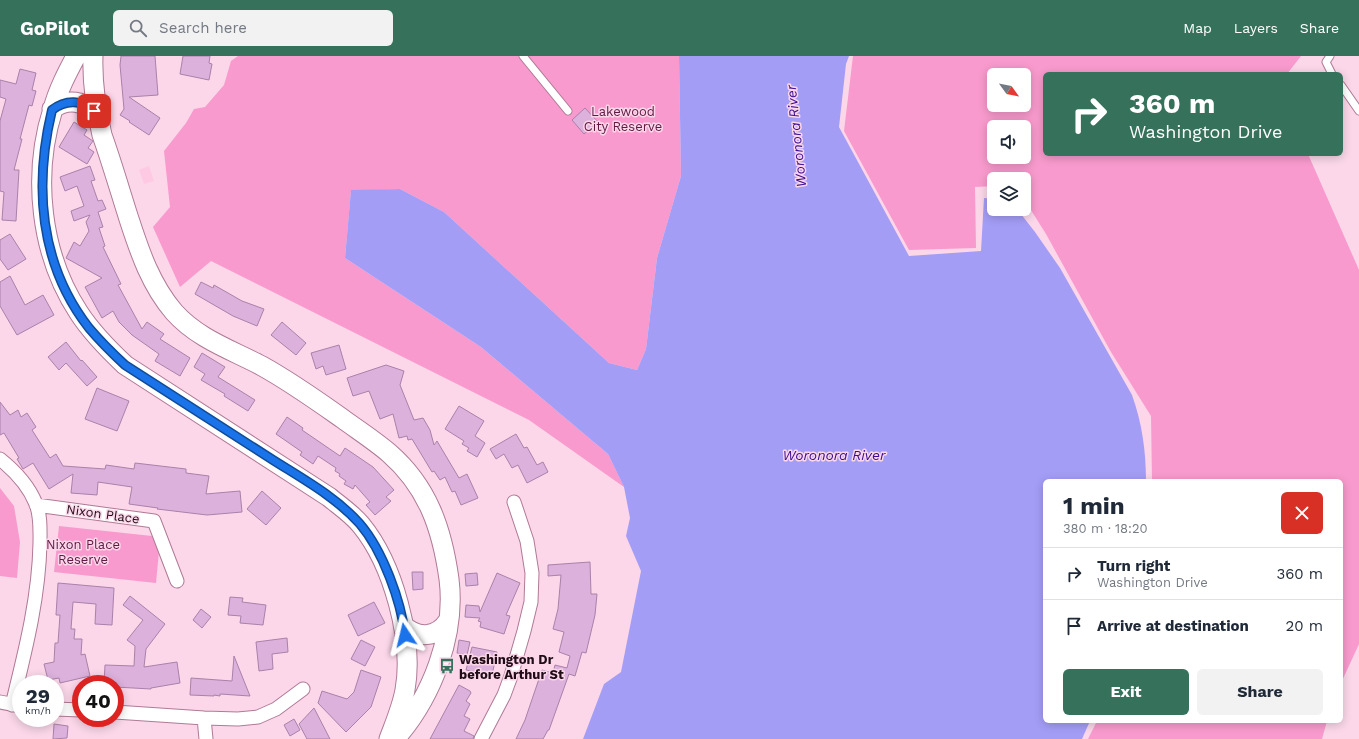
<!DOCTYPE html>
<meta charset="utf-8">
<style>
body{margin:0;font-family:"Work Sans",sans-serif;background:#f2f2f3;color:#1f2937;height:100vh;display:flex;flex-direction:column;font-size:15px;white-space:nowrap}
*{box-sizing:border-box;margin:0}
p{font-size:13px;color:#747a83}
.icon{flex:none;width:22px;height:22px;fill:none;stroke:currentColor;stroke-width:2;stroke-linecap:round;stroke-linejoin:round}
.map{position:relative;flex:1;overflow:hidden}
.side{position:absolute;left:1043px;top:423px;width:300px;height:244px;display:flex;flex-direction:column;background:#fff;border-radius:6px;box-shadow:0 2px 10px #0003}
.side>*{flex:none}
.top-card{position:absolute;left:1043px;top:16px;width:300px;height:84px;border-radius:6px;box-shadow:0 2px 10px #0003;background:#36715b;color:#fff;overflow:hidden}
.needle{width:26px;rotate:123deg}
.controls{position:absolute;left:987px;top:12px;display:grid;gap:8px}
.controls a{display:grid;place-items:center;width:44px;height:44px;border-radius:6px;background:#fff;box-shadow:0 2px 10px #0003;font-size:20px}
.speed{position:absolute;left:12px;top:619px;display:flex;gap:8px;font-size:20px;font-weight:700;text-align:center}
.speed>*{display:grid;place-content:center;width:52px;height:52px;border-radius:50%;background:#fff;box-shadow:0 2px 10px #0003;line-height:1}
.speed small{font-size:10px;font-weight:400}
.speed .limit{border:6px solid #d22;background:#fff;color:#111}
.pin{position:absolute;display:grid;place-items:center;width:34px;height:34px;color:#fff;margin:-17px;border-radius:8px;box-shadow:0 2px 6px #0006}
.me{position:absolute;width:44px;margin:-22px;rotate:350deg;stroke-linejoin:round;filter:drop-shadow(0 0 3px #0008)}
.turn{display:flex;align-items:center;gap:14px;height:84px;padding:0 20px;font-size:18px}
.turn .icon{width:52px;height:52px;stroke-width:2.5}
.turn b{display:block;font-size:28px;line-height:34px}
.round{display:grid;place-items:center;flex:none;width:42px;height:42px;border-radius:6px;background:#f2f2f3}
.summary{display:flex;align-items:center;justify-content:space-between;height:68px;padding:0 20px}
h1{font-size:24px;font-weight:700;line-height:30px}
.action{display:flex;gap:8px;margin-top:auto;padding:8px 20px}
.action a{flex:1;height:46px;border-radius:6px;background:#36715b;color:#fff;font-size:16px;font-weight:700;line-height:46px;text-align:center}
.action a+a{background:#f2f2f3;color:#1f2937}
ul{padding:0;list-style:none}
li{display:flex;align-items:center;gap:12px;height:52px;padding:0 20px;border-top:1px solid #e0e1e3}
li div{flex:1}
li b{display:block;font-size:15px}
li em{font-style:normal}
header{display:flex;align-items:center;gap:24px;box-sizing:border-box;height:56px;padding:0 20px;background:#36715b;color:#fff}
header strong{font-size:19px}
nav{display:flex;gap:22px;margin-inline-start:auto;font-size:14px}
.search{width:280px;height:36px;background:#f2f2f3;display:flex;align-items:center;gap:10px;box-sizing:border-box;padding:0 14px;border-radius:6px;color:#747a83;font-size:15px}
.map>svg:first-child{display:block}
.built{fill:#fdc9e3}
.green{fill:#f89acd;fill-rule:evenodd}
.water{fill:#a49df6}
.building{fill:#dcb1dc;stroke:#aa81aa}
.lines{fill:none;stroke-linecap:round;stroke-linejoin:round}
.lane-casing{stroke:#af7a96;stroke-width:9}
.street-casing{stroke:#af7a96;stroke-width:15}
.secondary-casing{stroke:#af7a96;stroke-width:21}
.lane{stroke:#fff;stroke-width:7}
.street{stroke:#fff;stroke-width:13}
.secondary{stroke:#fff;stroke-width:19}
.route-casing{stroke:#114b97;stroke-width:10}
.route{stroke:#1a73e8;stroke-width:7}
.labels{text-anchor:middle;dominant-baseline:central;stroke-width:3;stroke-linejoin:round;paint-order:stroke}
.park-label{font-size:13px;fill:#601945;stroke:#fbd7e9}
.street-label{font-size:13px;fill:#1f0c17;stroke:#fbd7e9}
.poi-label{font-size:13px;font-weight:bold;fill:#1f0c17;stroke:#fbd7e9;text-anchor:start}
.water-label{font-size:14px;font-style:italic;fill:#3c0d94;stroke:#fbd7e9}
</style>
<header>
<strong>GoPilot</strong>
<div class="search"><svg class="icon" aria-label="search" viewBox="0 0 24 24"><circle cx="10" cy="10" r="6"/><path d="M15 15l6 6"/></svg>Search here</div>
<nav><a>Map</a><a>Layers</a><a>Share</a></nav>
</header>
<div class="map">
<svg width="1359" height="683" viewBox="0 0 1359 683">
<rect width="100%" height="100%" fill="#fbd7e9"/>
<path class="built" d="M149,110L154,125L144,128L139,114Z"/>
<path class="green" d="M238,0H679L681,120L657,202L646,293L637,314L609,307L444,156L400,133L351,135L345,202L481,291L608,398L624,431L529,364L211,205L180,231L153,171L170,151L164,95L186,67L194,53L205,51L224,29L231,5Z
M853,0H1301L1287,18H1045V98H1308L1359,214V588L1341,627V425H1152L1151,360L1111,296L1046,178L1024,143V123H994V130L975,131L976,192L909,194L844,75ZM994,19H1024V49H994ZM994,71H1024V101H994Z
M0,432L14,450L20,486L17,522L0,520Z
M59,470L152,480L159,495L156,527L54,516Z
M1097,665H1327L1322,683H1088Z"/>
<path class="water" d="M679,0H849L846,8L839,71L909,200L981,195L984,142L994,143V153H1017L1035,176L1060,212L1132,339C1142,367 1146,395 1146,425H1045V665H1090L1082,683H583L604,628L621,616L641,515L626,480L630,462L624,431L608,398L481,291L345,202L351,134L400,133L444,156L609,307L637,314L646,293L657,202L681,120Z"/>
<path class="building" d="M121,0H155L158,39L129,41L160,62L149,79L129,66L130,65L120,59L124,53L120,9Z
M183,0H210L209,7L212,8L209,24L180,18Z
M20,13L36,17L32,34L36,35L32,50L29,49L20,83H22L14,114H19L16,165L2,164L4,136L0,135V65L6,43L0,41V24L16,28Z
M585,52L598,66L584,78L572,64Z
M74,66L87,74L84,79L93,85L88,92L94,96L87,108L59,91Z
M90,110L95,124L91,125L98,145L102,144L106,153L98,156L103,171L99,172L105,190L103,191L121,228L118,229L142,273L147,266L164,278L160,283L190,302L180,320L155,305L159,298L132,279L119,266L113,255L102,262L85,231L102,222L66,202L74,186L80,190L89,175L86,166L90,159L74,165L71,155L84,150L77,130L65,135L60,121Z
M10,178L26,203L8,214L0,203V184Z
M10,220L25,249L43,239L54,259L17,279L0,250V226Z
M201,226L213,232L214,229L242,245L264,253L257,270L233,260L195,238Z
M282,266L306,287L296,299L271,279Z
M66,286L81,305L82,304L97,321L87,330L66,307L59,314L48,301Z
M339,289L346,313L326,319L323,310L316,313L311,297Z
M202,297L225,311L218,321L255,344L248,355L224,340L225,338L201,324L205,318L194,311Z
M386,309L404,315L400,329L414,364L423,362L430,374L434,389L437,385L459,422L467,418L478,442L461,449L455,435L452,436L445,421L440,424L434,415L432,416L412,383L408,384L407,380L399,382L393,358L380,363L369,335L353,340L347,322Z
M97,332L129,345L117,375L85,363Z
M0,346L10,359L18,354L21,361L27,357L36,371L32,374L50,402L56,398L63,410L105,413L106,409L134,413L135,407L186,413V417L209,420L206,438L240,435L242,456L207,459L157,453L158,452L129,448L132,431L98,426L97,439L71,437L73,418L49,433L33,407L23,413L17,403L19,402L4,377L0,379Z
M459,350L484,365L475,380L485,387L477,401L467,395L469,392L462,388L464,385L445,373Z
M287,361L303,372L302,374L340,400L345,392L373,411L394,434L386,441L391,445L375,459L366,449L370,446L355,429L353,433L344,428L346,425L339,420L340,418L335,415L336,412L318,400L313,408L300,399L302,396L276,378Z
M516,378L524,392L527,391L537,409L543,406L548,416L527,427L518,409L512,412L504,398L496,403L490,393Z
M262,435L281,452L266,469L247,453Z
M590,506L591,538H597L595,559L586,597L582,596L575,620L569,618L549,674H548L543,683H516L525,664L542,614L553,617L555,609L567,612L570,600L559,596L564,576L553,573L558,553L561,519L548,520V509Z
M412,516H423V533L413,534Z
M477,517L478,529L466,530L465,518Z
M497,517L520,527L506,559L510,560L504,578L480,571L481,566L478,565L480,562L465,561L466,549L479,550L480,556Z
M58,527L114,532L112,569L95,568L96,548L73,546L71,573H75L74,583H82L81,599L85,598L90,620L60,627L59,622L48,624L44,608L54,606L55,587H58L60,559H56Z
M130,540L165,568L146,593L144,611L177,606L180,627L151,632V633L115,631V628H104L105,609L134,610L135,590L127,584L143,564L123,549Z
M230,541L243,542L242,546L266,549L263,569L240,567L241,560L228,559Z
M374,546L385,567L358,580L348,559Z
M201,553L211,561L202,572L193,564Z
M287,582L288,596L272,598L273,613L259,615L256,586Z
M361,584L375,591L365,610L351,603Z
M459,584L470,586L467,599L457,597Z
M472,591L497,596L492,619L466,614Z
M234,600L250,640L220,638V640L214,639V640L190,639L191,622L232,625Z
M361,614L381,621L371,651L346,676L318,647L322,635L347,643L354,636Z
M459,629L470,635L471,637L466,645L470,648L464,660L470,663L464,675L474,680L473,683H430Z
M314,652L330,683H307L299,668Z
M294,663L300,674L290,680L284,669Z
M54,668L68,670L67,682L53,683Z"/>
<g class="lines">
<g class="lane-casing">
<path id="lane" d="M523,0L568,55
M1330,0L1326,6L1332,18
M1341,29L1359,55"/>
</g>
<g class="street-casing">
<path id="street" d="M0,403C15,415 29,430 36,448C41,460 40,475 40,487C39,542 25,596 12,649
M36,449L154,465L177,525
M0,646L21,650
M55,653L81,654
M115,656L204,662L238,663L258,661L276,653L303,633
M204,662L206,683
M481,683L504,639L511,620L524,575L531,546L532,517L527,485L514,446"/>
</g>
<g class="secondary-casing">
<path id="secondary" d="M76,0C67,17 58,34 53,53C32,119 40,198 79,257C92,277 108,293 125,309L329,441C340,450 352,458 361,469C393,508 414,584 405,634C402,651 395,667 389,683
M93,0C92,27 96,53 102,79C112,107 120,135 129,163C140,197 151,229 174,256C198,283 232,294 262,310C291,326 316,344 343,363C358,374 375,385 389,397C428,431 442,473 449,523C456,579 432,641 395,683
M52,53C67,42 85,44 97,59
M403,569C417,583 437,582 448,565"/>
</g>
<use href="#lane" class="lane"/>
<use href="#street" class="street"/>
<use href="#secondary" class="secondary"/>
</g>
<g class="lines">
<g class="route-casing">
<path id="route" d="M94,55C82,44 66,43 52,54C34,129 39,208 89,272C100,285 112,297 125,309C174,341 224,372 273,404C303,423 336,441 360,468C383,495 401,545 405,579"/>
</g>
<use href="#route" class="route"/>
</g>
<defs>
<g id="bus-bare" transform="scale(1.2)"><path d="M-5-6H5V4H4V6H2V4H-2V6H-4V4H-5ZM-3.5-4V0h7V-4ZM-3.5 1.2v1.5H-2V1.2ZM2 1.2v1.5H3.5V1.2Z" fill="#36715b" stroke="#fbd7e9" stroke-width="2.5" paint-order="stroke"/></g>
</defs>
<g fill-rule="evenodd">
<use href="#bus-bare" x="447" y="610"/>
</g>
<g class="labels">
<g class="park-label">
<text x="623" y="55">Lakewood<tspan x="623" dy="15">City Reserve</tspan></text>
<text x="83" y="488">Nixon Place<tspan x="83" dy="15">Reserve</tspan></text>
</g>
<g class="street-label">
<text transform="translate(103 458) rotate(8)">Nixon Place</text>
</g>
<g class="poi-label">
<text x="459" y="603">Washington Dr<tspan x="459" dy="15">before Arthur St</tspan></text>
</g>
<g class="water-label">
<text transform="translate(796 80) rotate(-96)">Woronora River</text>
<text x="834" y="399">Woronora River</text>
</g>
</g>
</svg>
<div class="controls">
<a><svg class="needle" viewBox="-14 -14 28 28"><path d="M0-13l5 13h-10z" fill="#e53935"/><path d="M0 13l5-13h-10z" fill="#747a83"/></svg></a>
<a><svg class="icon" aria-label="sound" viewBox="0 0 24 24"><path d="M4 9h4l5-4v14l-5-4H4zM17 9q2 3 0 6"/></svg></a>
<a><svg class="icon" aria-label="layers" viewBox="0 0 24 24"><path d="M12 4l9 5-9 5-9-5zM3 14l9 5 9-5"/></svg></a>
</div>
<div class="speed"><div>29<small>km/h</small></div><div class="limit">40</div></div>
<div class="pin" style="left:94px;top:55px;background:#d93025"><svg class="icon" aria-label="arrive" viewBox="0 0 24 24"><path d="M6 21V4h12l-3 4 3 4H6"/></svg></div>
<svg class="me" style="left:405px;top:579px" viewBox="-20 -20 40 40"><path d="M0-17L14 15 0 8-14 15z" fill="#1a73e8" stroke="#fff" stroke-width="4"/></svg>
<div class="top-card">
<div class="turn"><svg class="icon" aria-label="right" viewBox="0 0 24 24"><path d="M7 20v-9h11M14 6l5 5-5 5"/></svg><div><b>360 m</b>Washington Drive</div></div>
</div>
<section class="side">
<div class="summary"><div><h1>1 min</h1><p>380 m · 18:20</p></div><a class="round" style="background:#d93025;color:#fff"><svg class="icon" aria-label="close" viewBox="0 0 24 24"><path d="M6 6l12 12M18 6L6 18"/></svg></a></div>
<ul>
<li><svg class="icon" aria-label="right" viewBox="0 0 24 24"><path d="M7 20v-9h11M14 6l5 5-5 5"/></svg><div><b>Turn right</b><p>Washington Drive</p></div><em>360 m</em></li>
<li><svg class="icon" aria-label="arrive" viewBox="0 0 24 24"><path d="M6 21V4h12l-3 4 3 4H6"/></svg><div><b>Arrive at destination</b></div><em>20 m</em></li>
</ul>
<div class="action"><a>Exit</a><a>Share</a></div>
</section>
</div>
